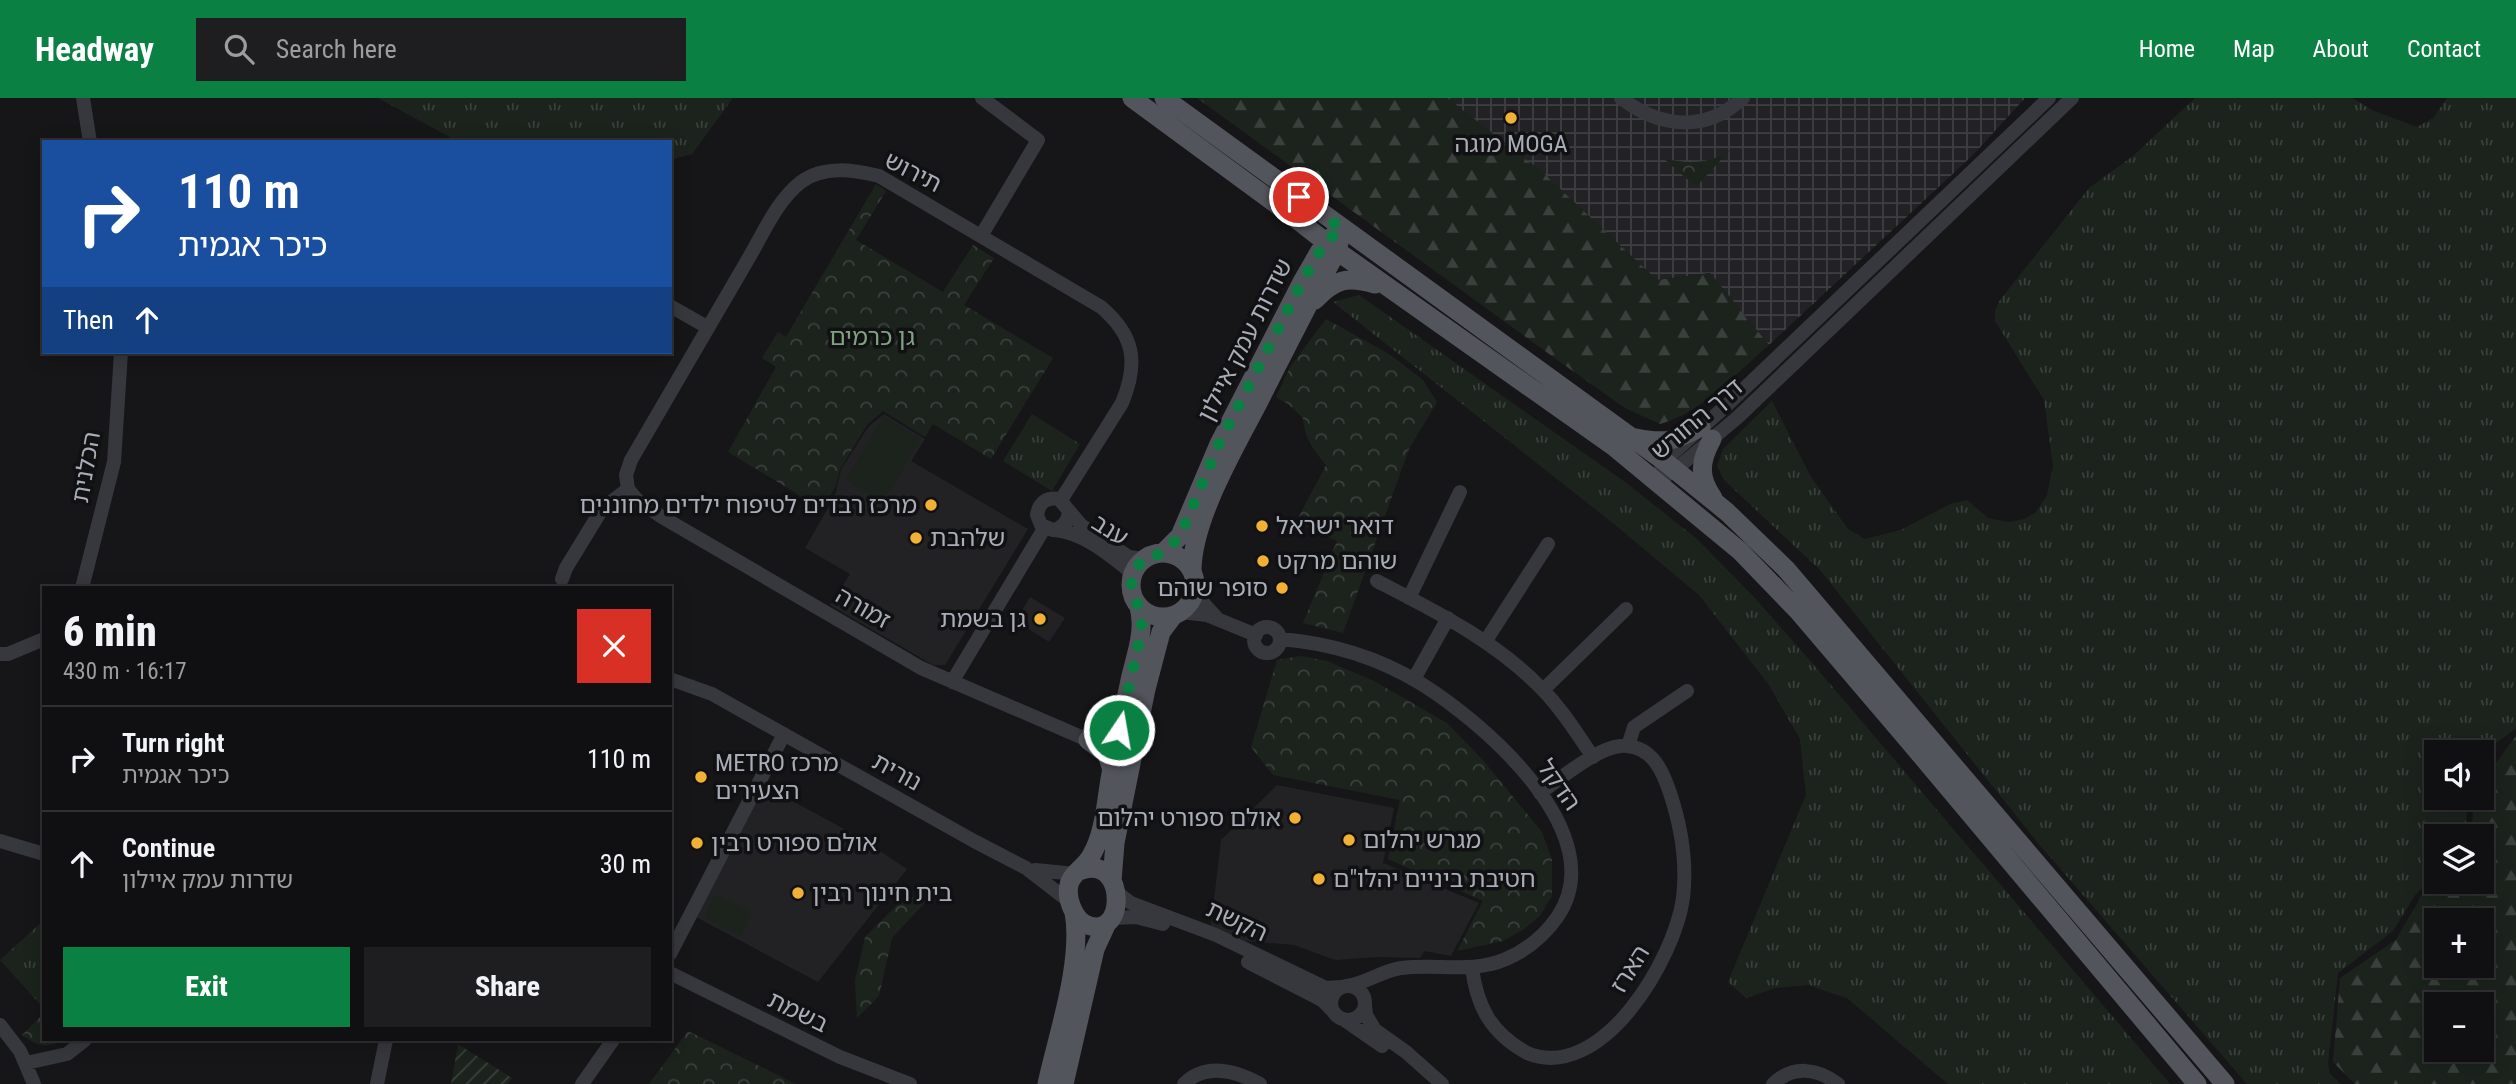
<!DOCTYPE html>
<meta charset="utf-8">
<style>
body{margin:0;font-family:"Roboto Condensed","Noto Sans Hebrew",sans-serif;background:#1e1e20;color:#f1f3f6;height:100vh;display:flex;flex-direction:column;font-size:26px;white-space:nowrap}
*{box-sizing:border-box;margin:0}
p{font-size:23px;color:#9c9d9f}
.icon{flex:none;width:38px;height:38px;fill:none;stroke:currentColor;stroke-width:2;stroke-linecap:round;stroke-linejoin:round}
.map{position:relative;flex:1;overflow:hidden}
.details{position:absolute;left:42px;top:488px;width:630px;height:455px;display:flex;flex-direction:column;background:#101012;border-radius:0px;box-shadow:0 4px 18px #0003,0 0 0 2px #303032}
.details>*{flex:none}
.banner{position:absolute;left:42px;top:42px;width:630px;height:214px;border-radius:0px;box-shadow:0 4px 18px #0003,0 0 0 2px #303032;background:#1a4fa0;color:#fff;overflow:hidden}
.controls{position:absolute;left:2424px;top:642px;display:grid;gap:14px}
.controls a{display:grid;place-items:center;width:70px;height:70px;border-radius:0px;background:#101012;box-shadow:0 4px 18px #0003,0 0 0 2px #303032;font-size:35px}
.pin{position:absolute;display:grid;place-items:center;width:60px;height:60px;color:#fff;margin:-30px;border:4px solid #fff;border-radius:50%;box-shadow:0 2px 7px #0007}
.me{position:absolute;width:77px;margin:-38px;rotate:12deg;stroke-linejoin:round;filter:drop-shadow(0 0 5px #0008)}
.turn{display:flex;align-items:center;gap:24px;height:147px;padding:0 21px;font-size:32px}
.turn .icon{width:91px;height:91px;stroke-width:2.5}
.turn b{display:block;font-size:49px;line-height:60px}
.then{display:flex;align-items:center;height:66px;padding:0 21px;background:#0003;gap:14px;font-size:26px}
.round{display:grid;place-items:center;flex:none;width:74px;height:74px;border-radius:0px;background:#1e1e20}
.head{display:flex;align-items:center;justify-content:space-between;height:119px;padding:0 21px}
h1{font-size:42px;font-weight:800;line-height:52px}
.primary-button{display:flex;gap:14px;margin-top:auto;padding:14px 21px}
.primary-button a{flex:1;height:80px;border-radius:0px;background:#0b8043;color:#fff;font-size:28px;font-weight:800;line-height:80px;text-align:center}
.primary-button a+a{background:#1e1e20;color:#f1f3f6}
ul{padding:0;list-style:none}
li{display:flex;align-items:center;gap:21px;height:105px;padding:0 21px;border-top:2px solid #303032}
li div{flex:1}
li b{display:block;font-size:26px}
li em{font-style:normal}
header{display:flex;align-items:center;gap:42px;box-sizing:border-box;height:98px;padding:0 35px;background:#0b8043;color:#fff}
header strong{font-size:33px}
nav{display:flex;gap:38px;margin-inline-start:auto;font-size:24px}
.search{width:490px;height:63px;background:#1e1e20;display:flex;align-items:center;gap:18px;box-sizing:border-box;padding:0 24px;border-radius:0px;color:#9c9d9f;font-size:26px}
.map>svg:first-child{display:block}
.built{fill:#222225}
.industrial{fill:url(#industrial-grid)}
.grass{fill:url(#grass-tufts)}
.forest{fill:url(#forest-firs);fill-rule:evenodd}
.park{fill:url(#park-crowns)}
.garden{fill:url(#garden-furrows)}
.pitch{fill:#1c231d}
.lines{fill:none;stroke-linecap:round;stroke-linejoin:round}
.minor{stroke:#37383d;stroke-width:14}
.major{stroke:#53555c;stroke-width:19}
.route{stroke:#0b8043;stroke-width:12;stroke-dasharray:0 21.6}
.poi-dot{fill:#f2b134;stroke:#111113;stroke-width:2.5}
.labels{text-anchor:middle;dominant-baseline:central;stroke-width:7;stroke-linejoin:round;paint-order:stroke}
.poi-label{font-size:24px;fill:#a8adb8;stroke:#111113;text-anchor:start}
.street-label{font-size:24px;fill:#a8adb8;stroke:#111113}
.park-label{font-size:24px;fill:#7fa381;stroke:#111113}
</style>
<header>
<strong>Headway</strong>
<div class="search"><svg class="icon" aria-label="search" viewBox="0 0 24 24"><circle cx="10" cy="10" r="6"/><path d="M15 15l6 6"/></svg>Search here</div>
<nav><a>Home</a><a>Map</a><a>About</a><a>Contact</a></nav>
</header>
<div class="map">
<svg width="2516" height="986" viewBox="0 0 2516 986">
<defs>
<pattern id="industrial-grid" width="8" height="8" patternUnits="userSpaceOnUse" patternTransform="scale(1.75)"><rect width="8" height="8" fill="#222225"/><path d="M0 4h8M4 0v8" fill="none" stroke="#3f3f43"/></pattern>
<pattern id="grass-tufts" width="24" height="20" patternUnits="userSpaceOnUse" patternTransform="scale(1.75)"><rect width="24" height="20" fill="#1c231d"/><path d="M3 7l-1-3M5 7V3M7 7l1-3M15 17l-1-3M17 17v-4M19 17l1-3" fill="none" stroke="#3a403c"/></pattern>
<pattern id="forest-firs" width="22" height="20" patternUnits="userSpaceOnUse" patternTransform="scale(1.75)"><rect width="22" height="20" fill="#1c231d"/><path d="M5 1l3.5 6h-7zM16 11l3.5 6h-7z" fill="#3a403c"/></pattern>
<pattern id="park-crowns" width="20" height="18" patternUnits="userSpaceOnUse" patternTransform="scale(1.75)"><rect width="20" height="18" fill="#1c231d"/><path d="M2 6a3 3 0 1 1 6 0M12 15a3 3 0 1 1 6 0" fill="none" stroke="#3a403c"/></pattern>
<pattern id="garden-furrows" width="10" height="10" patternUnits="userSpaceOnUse" patternTransform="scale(1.75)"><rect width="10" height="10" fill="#1c231d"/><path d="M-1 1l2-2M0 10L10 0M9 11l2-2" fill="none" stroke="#3a403c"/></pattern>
</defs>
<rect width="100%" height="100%" fill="#161618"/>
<path class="built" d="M884,316L925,341L911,363L1028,431L945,567H933L830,507L850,476L805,450L835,398L841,371L869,328Z
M1030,499L1065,520L1049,544L1016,523Z
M1277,687L1394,710L1383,765L1479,805L1451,858L1425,853L1420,860L1377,859L1335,862L1294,847L1245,843L1211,827L1221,742Z
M765,688L859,739L907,771L818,884L696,819Z"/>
<path class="industrial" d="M1447,0H2025L1973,57L1769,247L1710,175L1657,182L1541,73Z"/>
<path class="grass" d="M378,0H733L692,56L670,62V44H459Z
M2195,0H2352L2374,13L2417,29L2433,20L2447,0H2516V630L2482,656L2436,654V700H2468L2465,738H2436V776L2415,797L2393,833L2338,875L2328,965L2330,976L2341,986H2247L2038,745L1820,472L1724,382L1717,368L1723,351L1772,303L1811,379L1848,431L1865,441L1901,432L1950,406L1967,402L1988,420L2009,424L2024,421L2036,414L2047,397L2053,368L2044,302L1995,223V213L2000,202L2089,90L2133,58Z
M1359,197L1625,384L1697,441L1754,499L1813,566L2170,986H1948L1847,900L1808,887L1775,890L1746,900L1728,884L1806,697L1800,641L1769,587L1699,497L1619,430L1333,204Z
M1032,316L1080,346L1052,393L1003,363Z
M44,822V911L0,862Z"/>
<path class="forest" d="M1197,0H1447L1541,73L1657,182L1710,175L1769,247C1736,275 1703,314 1660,326L1625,310L1560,264Z
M2516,638V986H2355L2333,964L2340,880L2396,842L2424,793L2436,784H2482V738H2471L2474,700H2482V684ZM2436,822H2482V868H2436ZM2436,906H2482V952H2436Z"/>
<path class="park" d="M1730,52L1696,89L1664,61C1689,65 1708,67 1730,52Z
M876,86L886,93L856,142L943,194L973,147L994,160L964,207L1053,260L991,361L933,326L925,339L883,313L867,327L840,371L836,388L822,411L728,354L776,269L762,260L778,234L786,239Z
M1326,221L1389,256L1423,282L1437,304L1409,351L1343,535L1303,525L1337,443L1296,424L1326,367C1313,351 1305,341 1303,320L1288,306L1276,299L1290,269Z
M1301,558L1327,563L1374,583L1447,625L1482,661L1542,734L1552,762V798L1540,818L1524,831L1503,843L1457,853L1483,803L1388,761L1400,702L1273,677L1251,649L1277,562Z
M934,790L931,798L892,840L879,898L857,920L855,882L865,839L899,805Z
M44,915V942H65C47,950 38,949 22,937Z
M688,933L796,986H649Z"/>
<path class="garden" d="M458,946L512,980L508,986H451Z"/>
<path class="pitch" d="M883,318L921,341L883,405L846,382Z
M715,796L753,814L741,838L704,820Z"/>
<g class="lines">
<path class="minor" d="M83,0L90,44
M1621,0C1660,30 1705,35 1743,0
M981,138L1038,42L982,0
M670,208L707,229
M1661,371L1664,363L1727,307L2049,0
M1657,383L1675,372L1738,319L2072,0
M628,391L637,402L662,419L921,570L1088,642
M1069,414C1068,424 1063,430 1053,432L1041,427L1037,417C1039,404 1047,399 1059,401L1081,427L1129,459L1143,461
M1054,432C1081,434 1106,454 1126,470L1129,473L1131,484
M562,481L566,470L602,411L628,391L626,377L631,362C670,296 708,229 747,163C762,138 777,102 801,84C824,67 853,72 879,78L1101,209C1134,237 1139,264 1122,305L1061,402
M1377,483C1435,513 1496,543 1542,591C1562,611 1577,636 1593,659
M1195,489L1204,506L1216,519
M82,490L114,364L121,254
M1409,500L1460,394
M1180,514L1207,517L1256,537
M1254 542a13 13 0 1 1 26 0a13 13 0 1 1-26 0Z
M1280,541C1330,545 1377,559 1420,585C1483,624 1613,735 1558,818C1545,837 1527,852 1506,861C1471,876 1437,865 1401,870C1381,873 1365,886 1346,888
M1485,544L1548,446
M0,556H8L44,541
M670,581L712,596L974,743L1026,770L1070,804
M1414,581L1448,520
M952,584L1045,429
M1543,592L1626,511
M1628,648L1634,629L1687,593
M0,743L44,756
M1035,772L1076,776
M1115,793L1131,805L1216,837L1326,890L1341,889
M1113,820L1136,819L1163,826
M670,856L784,636
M1248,864L1322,902L1332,912
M1472,870C1477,909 1491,935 1527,955C1602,986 1675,860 1683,800C1687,766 1681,728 1670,695C1663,674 1653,650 1627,648C1602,645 1560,681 1540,695
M670,875L840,959L910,986
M1331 905a17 17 0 1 1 34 0a17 17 0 1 1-34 0Z
M1365,907L1366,917L1375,932L1406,954L1442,986
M1343,921L1382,948
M0,927L20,953L34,986
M26,965L67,956L85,942
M377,986L386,942
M582,986L613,942
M1184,986C1206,964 1236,973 1260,986
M1773,986C1793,967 1817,970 1838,986"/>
<path class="major" d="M1132,0L1295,120L1337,153L1613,348L1740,453L1799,514L1909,643L2197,986
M1164,0L1664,363L1727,414L1786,471L2225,986
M1315,202C1335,181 1347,178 1375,186
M1636,340C1666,346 1675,343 1701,329
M1712,341C1700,363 1698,379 1713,400
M1131 487a32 32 0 1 1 64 0a32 32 0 1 1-64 0Z
M1163,455L1180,438L1219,346L1302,184L1325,144L1333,138
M1192,473C1192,422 1234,351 1258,305C1284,254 1309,203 1337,153L1340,140
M1088,642L1107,656L1112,672
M1082,772C1128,756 1127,849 1083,825C1073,818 1066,799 1069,787C1071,776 1085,769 1091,758C1104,736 1106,706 1110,681C1116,650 1122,618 1129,587C1134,561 1146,535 1139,509
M1112,783L1115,745L1146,591L1161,534L1173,518
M1047,986C1058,936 1083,863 1074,814
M1064,986L1095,851L1107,825"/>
</g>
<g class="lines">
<path class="route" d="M1119,632L1142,531L1139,509L1131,494L1132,477L1143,461L1163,455L1180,438L1219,346L1302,184L1325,144L1342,131L1299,99"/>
</g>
<g class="poi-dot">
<circle cx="1511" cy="20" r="7"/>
<circle cx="931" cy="407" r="7"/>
<circle cx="1262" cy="428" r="7"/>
<circle cx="916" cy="440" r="7"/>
<circle cx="1263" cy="463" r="7"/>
<circle cx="1282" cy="490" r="7"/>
<circle cx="1040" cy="521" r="7"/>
<circle cx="701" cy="679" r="7"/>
<circle cx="1295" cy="720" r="7"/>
<circle cx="1349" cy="742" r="7"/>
<circle cx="697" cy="745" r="7"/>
<circle cx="1319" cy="781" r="7"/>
<circle cx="798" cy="795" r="7"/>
</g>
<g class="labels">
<g class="poi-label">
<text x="1511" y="46" text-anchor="middle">מוגה MOGA</text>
<text x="917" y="407" text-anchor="end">מרכז רבדים לטיפוח ילדים מחוננים</text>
<text x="1276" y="428">דואר ישראל</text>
<text x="930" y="440">שלהבת</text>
<text x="1277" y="463">שוהם מרקט</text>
<text x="1268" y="490" text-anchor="end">סופר שוהם</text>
<text x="1026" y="521" text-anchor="end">גן בשמת</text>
<text x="715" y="665">METRO מרכז<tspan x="715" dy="28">הצעירים</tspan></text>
<text x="1281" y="720" text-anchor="end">אולם ספורט יהלום</text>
<text x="1363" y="742">מגרש יהלום</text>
<text x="711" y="745">אולם ספורט רבין</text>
<text x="1333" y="781">חטיבת ביניים יהלו"ם</text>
<text x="812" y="795">בית חינוך רבין</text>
</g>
<g class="street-label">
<text transform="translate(913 74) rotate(27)">תירוש</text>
<text transform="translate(1245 242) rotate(-63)">שדרות עמק איילון</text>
<text transform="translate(1697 321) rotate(-40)">דרך החורש</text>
<text transform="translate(86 369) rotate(-80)">הכלנית</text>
<text transform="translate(1110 432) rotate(32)">ענב</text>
<text transform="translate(863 510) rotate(30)">זמורה</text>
<text transform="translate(897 674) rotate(29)">נורית</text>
<text transform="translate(1559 687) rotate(55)">הדקל</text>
<text transform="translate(1237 823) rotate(25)">הקשת</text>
<text transform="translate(1630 871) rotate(-58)">הארז</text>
<text transform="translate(798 914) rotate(26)">בשמת</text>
</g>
<g class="park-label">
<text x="872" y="239">גן כרמים</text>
</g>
</g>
</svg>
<div class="controls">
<a><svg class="icon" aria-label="sound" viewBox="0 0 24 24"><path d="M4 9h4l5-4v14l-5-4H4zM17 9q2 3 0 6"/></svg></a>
<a><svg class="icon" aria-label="layers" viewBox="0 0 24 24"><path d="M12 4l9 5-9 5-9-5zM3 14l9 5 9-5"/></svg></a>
<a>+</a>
<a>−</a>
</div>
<div class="pin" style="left:1299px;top:99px;background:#d93025"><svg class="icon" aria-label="arrive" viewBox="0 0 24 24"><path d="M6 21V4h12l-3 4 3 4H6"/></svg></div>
<svg class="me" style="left:1119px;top:632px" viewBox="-20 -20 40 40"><circle r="17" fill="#0b8043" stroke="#fff" stroke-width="3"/><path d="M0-11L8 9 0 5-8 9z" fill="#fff"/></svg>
<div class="banner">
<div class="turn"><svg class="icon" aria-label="right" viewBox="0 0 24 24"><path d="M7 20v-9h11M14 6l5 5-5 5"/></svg><div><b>110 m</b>כיכר אגמית</div></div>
<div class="then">Then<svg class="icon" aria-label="ahead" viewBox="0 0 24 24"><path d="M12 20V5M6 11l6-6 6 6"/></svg></div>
</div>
<section class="details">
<div class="head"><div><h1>6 min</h1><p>430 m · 16:17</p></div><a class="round" style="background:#d93025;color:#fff"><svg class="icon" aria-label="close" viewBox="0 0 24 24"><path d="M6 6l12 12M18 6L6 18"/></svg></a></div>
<ul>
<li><svg class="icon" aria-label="right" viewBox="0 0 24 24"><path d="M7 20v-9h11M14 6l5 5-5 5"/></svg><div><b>Turn right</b><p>כיכר אגמית</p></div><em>110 m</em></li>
<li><svg class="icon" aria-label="ahead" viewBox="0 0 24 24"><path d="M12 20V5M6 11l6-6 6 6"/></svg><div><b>Continue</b><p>שדרות עמק איילון</p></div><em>30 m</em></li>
</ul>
<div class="primary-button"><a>Exit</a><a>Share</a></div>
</section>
</div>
